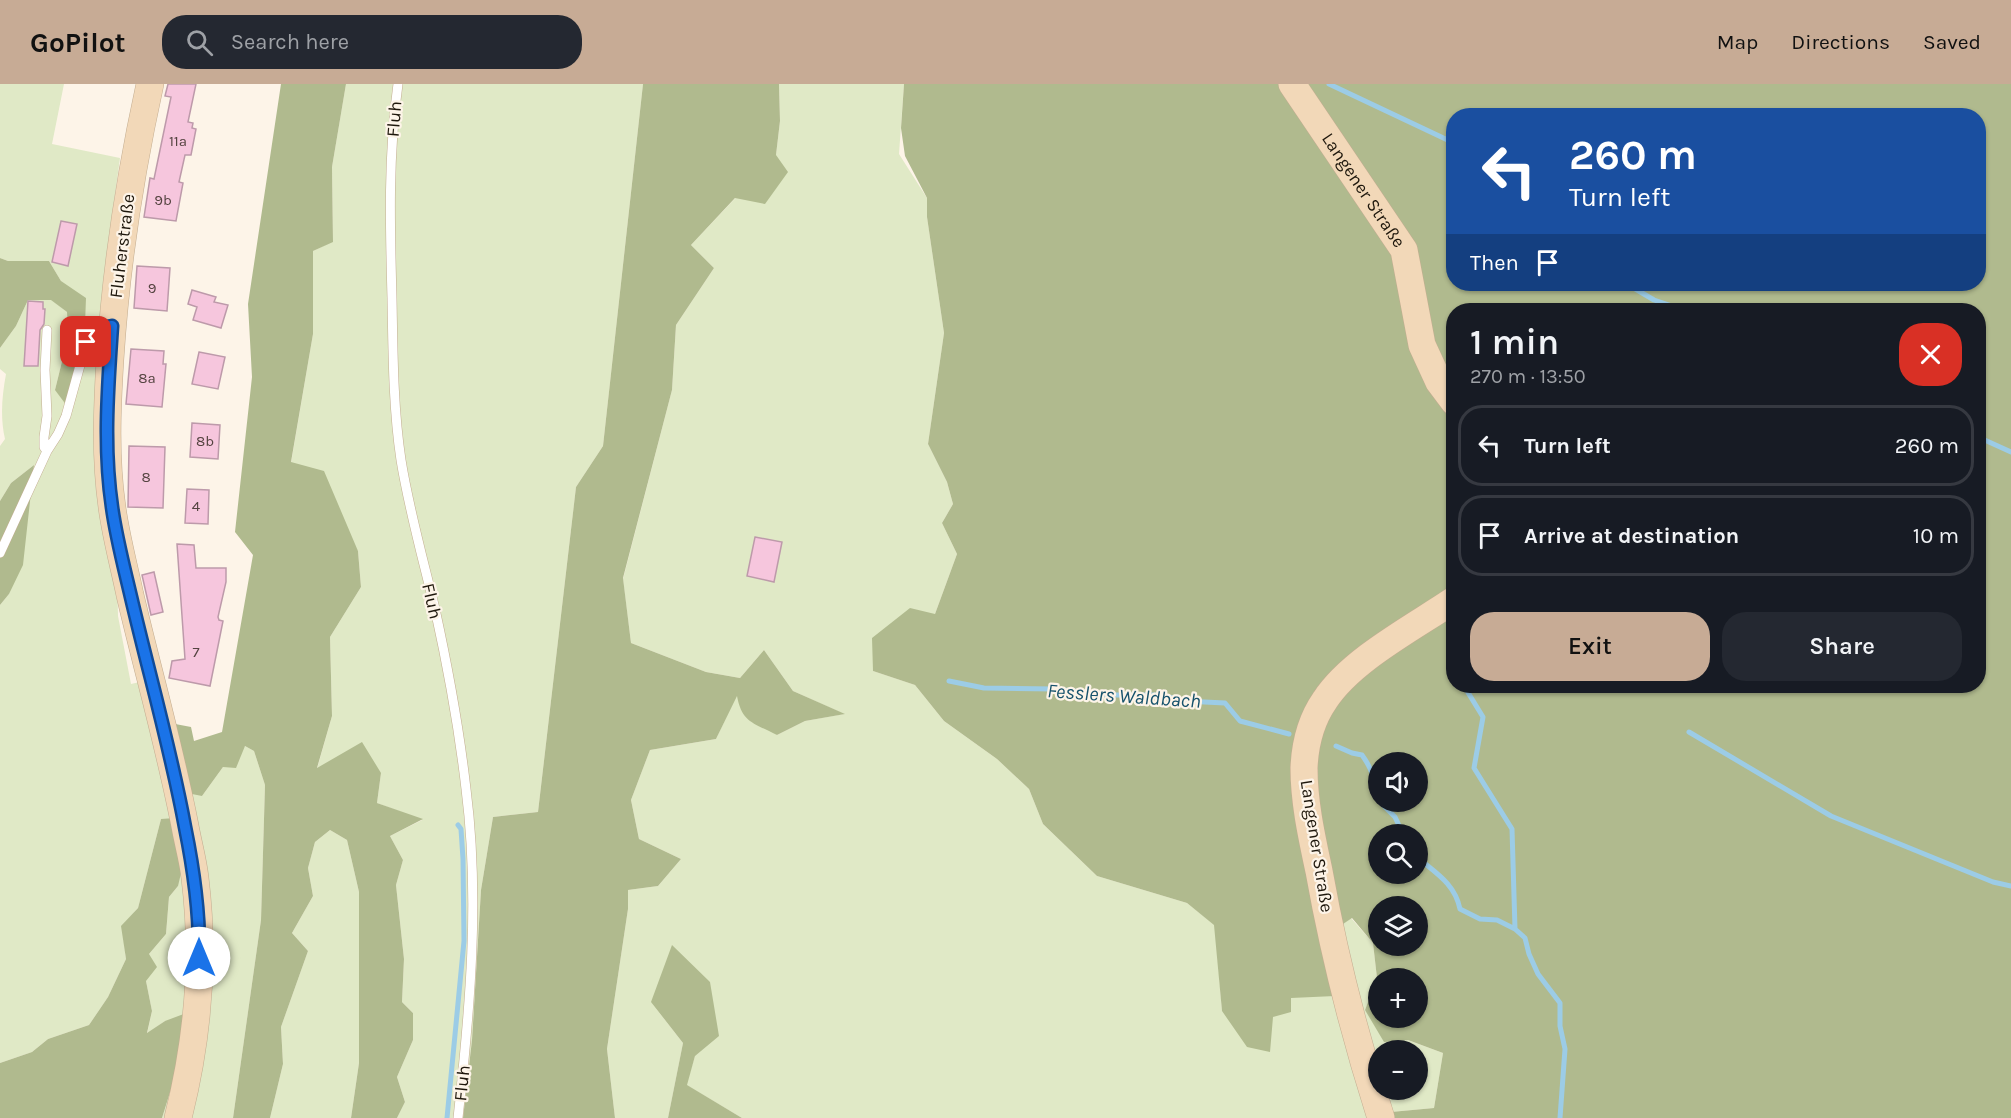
<!DOCTYPE html>
<meta charset="utf-8">
<style>
body{margin:0;font-family:Karla,sans-serif;background:#242831;color:#f1f3f6;height:100vh;display:flex;flex-direction:column;font-size:22px;white-space:nowrap}
*{box-sizing:border-box;margin:0}
p{font-size:20px;color:#9ea1a6}
.icon{flex:none;width:33px;height:33px;fill:none;stroke:currentColor;stroke-width:2;stroke-linecap:round;stroke-linejoin:round}
.map{position:relative;flex:1;overflow:hidden}
.panel{position:absolute;left:1446px;top:219px;width:540px;height:390px;display:flex;flex-direction:column;background:#171b24;border-radius:24px;box-shadow:0 2px 4px #0004}
.panel>*{flex:none}
.hud{position:absolute;left:1446px;top:24px;width:540px;height:183px;border-radius:24px;box-shadow:0 2px 4px #0004;background:#1a4fa0;color:#fff;overflow:hidden}
.fabs{position:absolute;left:1368px;top:668px;display:grid;gap:12px}
.fabs a{display:grid;place-items:center;width:60px;height:60px;border-radius:50%;background:#171b24;box-shadow:0 2px 4px #0004;font-size:30px}
.pin{position:absolute;display:grid;place-items:center;width:51px;height:51px;color:#fff;margin:-26px;border-radius:12px;box-shadow:0 3px 9px #0006}
.me{position:absolute;width:66px;margin:-33px;rotate:0deg;stroke-linejoin:round;filter:drop-shadow(0 0 4px #0008)}
.turn{display:flex;align-items:center;gap:21px;height:126px;padding:0 24px;font-size:27px}
.turn .icon{width:78px;height:78px;stroke-width:2.5}
.turn b{display:block;font-size:42px;line-height:51px}
.then{display:flex;align-items:center;height:57px;padding:0 24px;background:#0003;gap:12px;font-size:22px}
.round{display:grid;place-items:center;flex:none;width:63px;height:63px;border-radius:24px;background:#242831}
.head{display:flex;align-items:center;justify-content:space-between;height:102px;padding:0 24px}
h1{font-size:36px;font-weight:600;line-height:45px}
.primary-button{display:flex;gap:12px;margin-top:auto;padding:12px 24px}
.primary-button a{flex:1;height:69px;border-radius:24px;background:#c7ab95;color:#111;font-size:24px;font-weight:600;line-height:69px;text-align:center}
.primary-button a+a{background:#242831;color:#f1f3f6}
ul{padding:0;list-style:none}
li{display:flex;align-items:center;gap:18px;height:81px;margin:0 12px 9px;padding:0 12px;border:3px solid #363941;border-radius:24px}
li div{flex:1}
li b{display:block;font-size:22px}
li em{font-style:normal}
header{display:flex;align-items:center;gap:36px;box-sizing:border-box;height:84px;padding:0 30px;background:#c7ab95;color:#111}
header strong{font-size:28px}
nav{display:flex;gap:33px;margin-inline-start:auto;font-size:21px}
.search{width:420px;height:54px;background:#242831;display:flex;align-items:center;gap:15px;box-sizing:border-box;padding:0 21px;border-radius:24px;color:#9ea1a6;font-size:22px}
.map>svg:first-child{display:block}
.green{fill:#e0e9c6;fill-rule:evenodd}
.forest{fill:#b0ba8e;fill-rule:evenodd}
.lines{fill:none;stroke-linecap:round;stroke-linejoin:round}
.stream{stroke:#9ccce6;stroke-width:5}
.building{fill:#f6c6dd;stroke:#bd9aaa;stroke-width:1.5}
.lane-casing{stroke:#c3ad91;stroke-width:10}
.secondary-casing{stroke:#c3ad91;stroke-width:28}
.lane{stroke:#fff;stroke-width:9}
.secondary{stroke:#f2d8b8;stroke-width:27}
.route-casing{stroke:#114b97;stroke-width:15}
.route{stroke:#1a73e8;stroke-width:10}
.labels{text-anchor:middle;dominant-baseline:central;stroke-width:4.5;stroke-linejoin:round;paint-order:stroke}
.number-label{font-size:15px;fill:#544340}
.street-label{font-size:18px;fill:#1e170c;stroke:#fdf4e8}
.water-label{font-size:20px;font-style:italic;fill:#16526c;stroke:#fdf4e8}
</style>
<header>
<strong>GoPilot</strong>
<div class="search"><svg class="icon" aria-label="search" viewBox="0 0 24 24"><circle cx="10" cy="10" r="6"/><path d="M15 15l6 6"/></svg>Search here</div>
<nav><a>Map</a><a>Directions</a><a>Saved</a></nav>
</header>
<div class="map">
<svg width="2011" height="1034" viewBox="0 0 2011 1034">
<rect width="100%" height="100%" fill="#fdf4e8"/>
<path class="green" d="M0,0H64L52,60L120,74L103,200L102,286L117,491L118,532L131,600L144,597L202,712L223,683L245,662L254,667L265,701L261,836L233,1034H162L172,1002L165,937L147,950L152,927L146,897L149,870L166,850L169,813L178,802L161,735L138,824L122,842L126,875L108,913L89,941L48,955L32,968L0,979V521L9,510L34,381L11,399L0,417V362L5,355C0,333 2,312 6,290L0,285V264L16,242L28,216H52L67,228L68,253L55,306L84,267L61,197L49,177H8L0,174Z
M346,0H643L603,362L576,403L538,728L493,733L481,806L472,956L463,1034H397L405,1018L397,993L413,956V929L402,918L404,875L396,801L403,776L390,752L422,736L377,719L381,689L317,685L332,632L330,553L361,503L358,467L291,379L313,250V167L333,157L332,83Z
M779,0H904L899,70L927,114V133L944,249L928,360L947,398L953,420L942,439L957,470L935,530L873,587L915,601L944,637L997,675L1029,705L1043,740L1097,792L1187,819L1215,841L1222,927L1273,933L1291,914L1325,852L1351,834L1373,859L1377,894L1365,926L1408,956L1443,969L1434,1024L1391,1028L1393,1034H742L686,1001L695,972L651,918L683,959L668,1034H615L607,965L628,825V806L658,802L681,775L639,755L631,716L650,666L716,655L737,610L777,651L805,637L844,630L793,607L764,566L740,594L706,588L631,559L623,495L672,306L676,241L714,184L691,161L776,71L780,37ZM1378,966H1418V1005H1378Z
M330,746L347,756L359,808V979L351,1034H270L283,980L281,943L308,867L292,849L313,812L308,784L315,758Z"/>
<path class="forest" d="M281,0H346L332,83L333,158L313,167V250L291,378L324,387L358,467L361,503L330,553L332,632L317,684L362,658L381,689L377,719L423,735L390,752L403,776L396,801L404,875L402,918L413,929V956L397,993L405,1018L397,1034H351L359,979V808L347,756L330,746L315,758L308,784L313,812L292,849L308,867L281,943L283,980L270,1034H233L261,836L265,701L254,667L245,662L236,684L223,683L202,712L192,710L171,671L170,639L191,643L194,657L222,648L253,471L235,448L252,293L248,220Z
M643,0H779L780,37L776,71L788,88L765,120L735,114L691,161L714,184L676,241L672,306L623,494L631,559L706,588L740,594L764,566L793,607L845,630L805,637L777,651C754,639 742,639 737,612L716,655L650,666L631,716L639,755L681,775L658,802L628,806V825L607,965L615,1034H463L472,956L481,806L493,733L538,728L576,403L603,362Z
M904,0H2011V1034H1393L1391,1028L1434,1024L1443,969L1408,956L1384,958L1365,926L1377,894L1373,859L1352,834L1325,852L1335,912L1291,914V928L1273,933L1270,968L1247,963L1222,927L1214,841L1187,819L1097,792L1043,740L1029,705L997,675L944,637L915,601L873,587L872,554L910,524L935,530L957,470L942,439L953,420L947,398L928,360L944,249L927,133V114L905,72L901,44ZM1454,32H1978V200H1454ZM1454,226H1978V602H1454ZM1378,678H1418V717H1378ZM1378,750H1418V789H1378ZM1378,822H1418V861H1378ZM1378,894H1418V933H1378Z
M0,174L8,177H49L61,197L86,214L84,267L67,322L55,306L68,253L67,228L51,216H28L16,242L0,264Z
M34,381L23,481L9,510L0,521V417L11,399Z
M175,734L182,785L178,802L169,813L166,850L149,870L157,883L146,897L152,927L147,949L165,937L189,928L172,1002L162,1034H0V979L32,968L48,955L89,941L108,913L126,875L121,842L138,824L161,735Z
M672,861L710,898L719,952L695,972L687,1001L742,1034H668L683,959L651,918Z"/>
<g class="lines">
<path class="stream" d="M1329,0L1454,59
M1627,200L1654,216L1684,226
M1978,353L2011,368
M949,597L984,604L1054,605L1110,611H1161L1184,617L1225,619L1240,637L1289,650
M1464,602L1483,633L1474,684L1512,745L1515,845
M1689,648L1831,732L1993,798L2011,802
M1336,662L1352,669L1362,671C1367,678 1371,684 1373,693C1376,703 1372,705 1378,716
M1379,717L1395,733L1403,750
M1418,774C1436,789 1455,800 1460,825L1480,835L1497,836L1515,845L1525,854L1529,870L1538,890L1560,919V942L1565,965L1560,1034
M447,1034L464,857L463,775L461,745L458,741"/>
</g>
<path class="building" d="M168,0H196L188,38L193,39L192,44L196,45L191,71H185L179,98L183,99L176,137L144,133L150,94L154,95L171,13L165,12Z
M61,137L77,140L68,182L52,178Z
M137,182L170,184L167,227L134,224Z
M192,206L216,213L214,218L228,221L221,244L193,236L197,223L188,220Z
M28,217L43,218V225H45L44,240L40,246L38,282H24Z
M131,265L164,267L163,280H166L162,323L126,320Z
M199,268L225,273L218,305L192,300Z
M192,339L220,341L218,375L190,373Z
M129,362L165,363L163,424L128,423Z
M187,405L209,406L208,440L185,439Z
M755,453L782,458L774,498L747,492Z
M177,460L194,461L196,484H226V498L218,533L219,536L223,537L210,602L169,594L172,577L185,575Z
M154,488L163,528L151,531L142,491Z"/>
<g class="lines">
<g class="lane-casing">
<path id="lane" d="M398,0C388,71 390,143 392,214C393,268 393,323 401,376C409,426 423,475 435,525C448,584 459,644 466,705C480,814 470,925 458,1034
M47,246L45,286L47,332L44,353V363L47,367
M0,469L47,367L58,350L66,332L89,249L96,245L110,242"/>
</g>
<g class="secondary-casing">
<g id="secondary">
<path d="M150,0C130,91 116,183 110,276C107,325 105,374 112,423C116,453 124,482 130,511C148,588 170,664 185,742C188,759 193,776 195,794C205,875 198,955 178,1034"/>
<path id="s1" d="M1292,0L1404,166L1422,261L1439,298L1454,318"/>
<path d="M1381,1034C1355,953 1334,871 1319,787C1312,754 1304,719 1304,684C1305,660 1311,636 1325,616C1351,576 1414,543 1454,516"/>
</g>
</g>
<use href="#lane" class="lane"/>
<use href="#secondary" class="secondary"/>
</g>
<g class="lines">
<g class="route-casing">
<path id="route" d="M86,258C91,244 98,245 112,242C108,302 103,363 112,423C116,453 124,483 131,513C149,590 171,666 185,743C194,787 200,830 199,874"/>
</g>
<use href="#route" class="route"/>
</g>
<g class="labels">
<g class="number-label">
<text x="178" y="57">11a</text>
<text x="163" y="116">9b</text>
<text x="152" y="204">9</text>
<text x="147" y="294">8a</text>
<text x="205" y="357">8b</text>
<text x="146" y="393">8</text>
<text x="196" y="422">4</text>
<text x="196" y="568">7</text>
</g>
<g class="street-label">
<text transform="translate(394 35) rotate(-85)">Fluh</text>
<text stroke="none"><textPath href="#s1" startOffset="128">Langener Straße</textPath></text>
<text transform="translate(122 162) rotate(-83)">Fluherstraße</text>
<text transform="translate(432 517) rotate(77)">Fluh</text>
<text transform="translate(1317 762) rotate(81)">Langener Straße</text>
<text transform="translate(462 999) rotate(-84)">Fluh</text>
</g>
<g class="water-label">
<text transform="translate(1124 612) rotate(4)">Fesslers Waldbach</text>
</g>
</g>
</svg>
<div class="fabs">
<a><svg class="icon" aria-label="sound" viewBox="0 0 24 24"><path d="M4 9h4l5-4v14l-5-4H4zM17 9q2 3 0 6"/></svg></a>
<a><svg class="icon" aria-label="search" viewBox="0 0 24 24"><circle cx="10" cy="10" r="6"/><path d="M15 15l6 6"/></svg></a>
<a><svg class="icon" aria-label="layers" viewBox="0 0 24 24"><path d="M12 4l9 5-9 5-9-5zM3 14l9 5 9-5"/></svg></a>
<a>+</a>
<a>−</a>
</div>
<div class="pin" style="left:86px;top:258px;background:#d93025"><svg class="icon" aria-label="arrive" viewBox="0 0 24 24"><path d="M6 21V4h12l-3 4 3 4H6"/></svg></div>
<svg class="me" style="left:199px;top:874px" viewBox="-20 -20 40 40"><circle r="19" fill="#fff"/><path d="M0-13L10 11 0 6-10 11z" fill="#1a73e8"/></svg>
<div class="hud">
<div class="turn"><svg class="icon" aria-label="left" viewBox="0 0 24 24"><path d="M17 20v-9H6M10 6l-5 5 5 5"/></svg><div><b>260 m</b>Turn left</div></div>
<div class="then">Then<svg class="icon" aria-label="arrive" viewBox="0 0 24 24"><path d="M6 21V4h12l-3 4 3 4H6"/></svg></div>
</div>
<section class="panel">
<div class="head"><div><h1>1 min</h1><p>270 m · 13:50</p></div><a class="round" style="background:#d93025;color:#fff"><svg class="icon" aria-label="close" viewBox="0 0 24 24"><path d="M6 6l12 12M18 6L6 18"/></svg></a></div>
<ul>
<li><svg class="icon" aria-label="left" viewBox="0 0 24 24"><path d="M17 20v-9H6M10 6l-5 5 5 5"/></svg><div><b>Turn left</b></div><em>260 m</em></li>
<li><svg class="icon" aria-label="arrive" viewBox="0 0 24 24"><path d="M6 21V4h12l-3 4 3 4H6"/></svg><div><b>Arrive at destination</b></div><em>10 m</em></li>
</ul>
<div class="primary-button"><a>Exit</a><a>Share</a></div>
</section>
</div>
